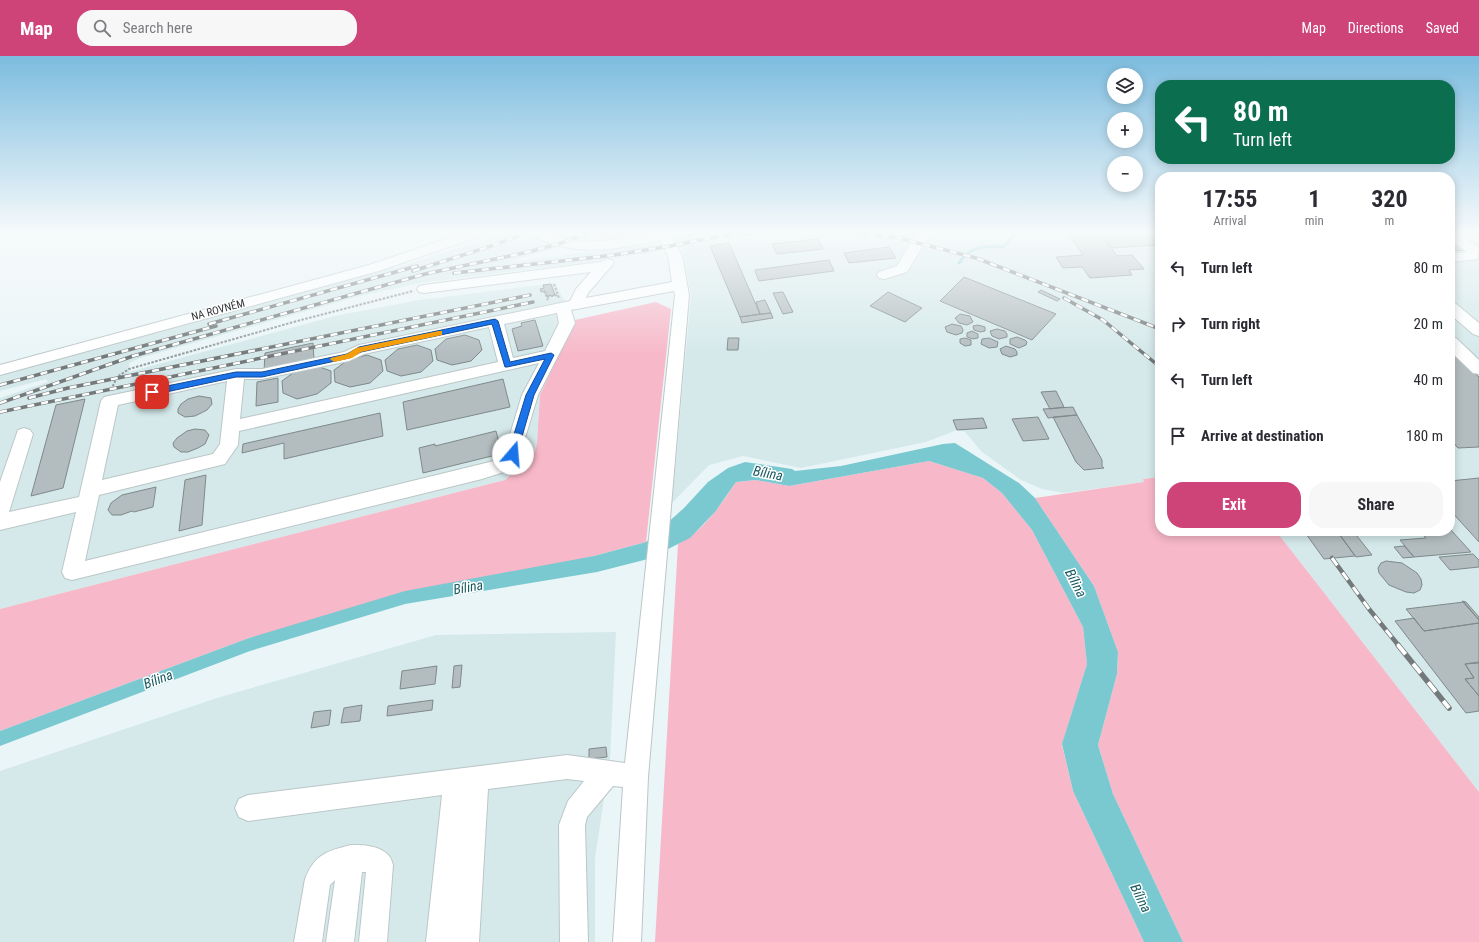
<!DOCTYPE html>
<meta charset="utf-8">
<style>
body{margin:0;font-family:"Roboto Condensed",sans-serif;background:#f7f7f7;color:#2b2b33;height:100vh;display:flex;flex-direction:column;font-size:15px;white-space:nowrap}
*{box-sizing:border-box;margin:0}
p{font-size:13px;color:#7c7c81}
.icon{flex:none;width:22px;height:22px;fill:none;stroke:currentColor;stroke-width:2;stroke-linecap:round;stroke-linejoin:round}
.map{position:relative;flex:1;overflow:hidden}
.drawer{position:absolute;left:1155px;top:116px;width:300px;height:364px;display:flex;flex-direction:column;background:#fff;border-radius:16px;box-shadow:0 2px 10px #0003}
.drawer>*{flex:none}
.guide{position:absolute;left:1155px;top:24px;width:300px;height:84px;border-radius:16px;box-shadow:0 2px 10px #0003;background:#0b6e4f;color:#fff;overflow:hidden}
.fabs{position:absolute;left:1107px;top:12px;display:grid;gap:8px}
.fabs a{display:grid;place-items:center;width:36px;height:36px;border-radius:50%;background:#fff;box-shadow:0 2px 10px #0003;font-size:20px}
.pin{position:absolute;display:grid;place-items:center;width:34px;height:34px;color:#fff;margin:-17px;border-radius:8px;box-shadow:0 2px 6px #0006}
.me{position:absolute;width:44px;margin:-22px;rotate:18deg;stroke-linejoin:round;filter:drop-shadow(0 0 3px #0008)}
.turn{display:flex;align-items:center;gap:14px;height:84px;padding:0 12px;font-size:18px}
.turn .icon{width:52px;height:52px;stroke-width:2.5}
.turn b{display:block;font-size:28px;line-height:34px}
.eta{display:flex;justify-content:space-evenly;align-items:center;height:68px;text-align:center}
.eta b{font-size:24px;font-weight:700;line-height:28px}
.button{display:flex;gap:8px;margin-top:auto;padding:8px 12px}
.button a{flex:1;height:46px;border-radius:16px;background:#ce4378;color:#fff;font-size:16px;font-weight:700;line-height:46px;text-align:center}
.button a+a{background:#f7f7f7;color:#2b2b33}
ul{padding:0;list-style:none}
li{display:flex;align-items:center;gap:12px;height:56px;padding:0 12px}
li div{flex:1}
li b{display:block;font-size:15px}
li em{font-style:normal}
header{display:flex;align-items:center;gap:24px;box-sizing:border-box;height:56px;padding:0 20px;background:#ce4378;color:#fff}
header strong{font-size:19px}
nav{display:flex;gap:22px;margin-inline-start:auto;font-size:14px}
.search{width:280px;height:36px;background:#f7f7f7;display:flex;align-items:center;gap:10px;box-sizing:border-box;padding:0 14px;border-radius:16px;color:#7c7c81;font-size:15px}
.map>svg:first-child{display:block}
.built{fill:#d5e9ea}
.green{fill:#f7b8c9}
.forest{fill:#f0afc1}
.water{fill:#7ac9d1}
.lines{fill:none;stroke-linecap:round;stroke-linejoin:round}
.stream{stroke:#7ac9d1;stroke-width:3}
.building{fill:#b3bdbf;stroke:#7f898a}
.minor-casing{stroke:#bbc6c7;stroke-width:2}
.path{stroke:#939b9c;stroke-width:2;stroke-dasharray:2.5 1.5;stroke-linecap:butt}
.minor{fill:#fff;fill-rule:evenodd}
.rail-far2-casing{stroke:#747a7b;stroke-width:3.5}
.rail-far1-casing{stroke:#747a7b;stroke-width:4.5}
.rail-casing{stroke:#747a7b;stroke-width:5.5}
.rail-far2{stroke:#fff;stroke-width:2.5;stroke-dasharray:7;stroke-linecap:butt}
.rail-far1{stroke:#fff;stroke-width:3;stroke-dasharray:9;stroke-linecap:butt}
.rail{stroke:#fff;stroke-width:4;stroke-dasharray:12;stroke-linecap:butt}
.route{fill:#1a73e8;stroke:#114b97}
.slow{fill:#f59e0b}
.labels{text-anchor:middle;dominant-baseline:central;stroke-width:3;stroke-linejoin:round;paint-order:stroke}
.far-street-label{font-size:11px;fill:#313535;stroke:#fff}
.water-label{font-size:14px;font-style:italic;fill:#185a61;stroke:#fff}
</style>
<header>
<strong>Map</strong>
<div class="search"><svg class="icon" aria-label="search" viewBox="0 0 24 24"><circle cx="10" cy="10" r="6"/><path d="M15 15l6 6"/></svg>Search here</div>
<nav><a>Map</a><a>Directions</a><a>Saved</a></nav>
</header>
<div class="map">
<svg width="1479" height="886" viewBox="0 0 1479 886">
<rect width="100%" height="100%" fill="#eaf5f7"/>
<path class="built" d="M508,175H605L594,180L557,192L503,207L681,185V182L691,177L689,175H1160V421L1143,423L1144,426L1064,437L1042,433L1021,424L982,396L965,376L957,374L926,386L801,412L743,400L709,409L672,447L691,239L682,192L581,207L420,227L360,240L140,302L129,307V316L335,260L419,244L555,227L575,264L540,339L537,388L535,395L505,424L0,553V342L48,326L46,323L0,335V319L398,211L481,185Z
M1450,175H1479V736L1276,475H1450Z
M616,576L610,703L595,802V886H0V715L217,642L436,579Z"/>
<path class="green" d="M656,246L671,253L646,486L594,500L249,582L0,675V553L505,424L535,395L537,387L540,339L575,264Z
M929,405L983,422L1002,437L1032,474L1083,571L1087,608L1062,689L1073,735L1144,886H655L678,488C703,475 720,450 736,426L756,424L789,430Z
M1160,421V475H1276L1479,736V886H1183L1113,738L1098,689L1117,618L1118,596L1094,530L1035,442L1144,426L1143,423Z"/>
<path class="forest" d="M605,175H632C622,184 607,181 594,180Z"/>
<path class="water" d="M955,387L1019,427L1035,442L1094,530L1118,596L1117,618L1098,689L1113,738L1183,886H1144L1073,735L1062,688L1087,608L1083,571L1032,474L1002,437L983,422L929,405L789,430L756,424L736,426L715,456L690,482L648,503L597,516L405,548L250,595L0,690V675L249,582L405,535L594,500L646,486L684,452L708,426L728,412L745,406L792,413L795,415L841,410L943,388Z"/>
<g class="lines">
<path class="stream" d="M959,207C970,190 985,190 1003,191L1018,175"/>
</g>
<path class="building" d="M1084,175H1099L1117,200L1132,199L1144,213L1129,214L1132,219L1090,222L1082,211L1063,212L1056,201L1083,199L1067,176Z
M1099,175H1146L1158,189L1111,192Z
M1450,181L1466,194L1450,195Z
M818,183L823,193L777,198L772,188Z
M729,187L760,258L740,261L710,190Z
M889,191L896,202L849,207L844,197Z
M829,204L834,215L759,225L755,215V214Z
M964,221L1056,258L1032,284L940,245Z
M551,228L555,239L547,240L545,235L541,236L540,233L544,232L543,229Z
M1041,234L1060,243L1057,245L1038,236Z
M783,236L793,256L783,258L773,237Z
M888,236L922,252L905,266L870,250Z
M765,244L771,257L760,258L756,246Z
M771,257L773,262L742,267L740,261Z
M960,258L970,260L973,266L967,269L959,267L955,262Z
M535,264L543,290L518,295L512,273L522,270L521,267Z
M952,268L961,270L963,274L962,277L956,279L947,276L945,271Z
M978,269L985,271V275L980,276L974,274L973,270Z
M997,273L1005,275L1007,278V281L999,283L992,280L990,275Z
M972,275L978,278V282L973,283L967,281V277Z
M465,279L479,284L482,294L471,305L452,309L437,304L435,293L446,283Z
M1017,281L1025,284L1027,286L1026,289L1019,292L1010,288V283Z
M728,282H739L738,294H727Z
M965,282L971,284V289L965,290L960,287V283Z
M989,282L998,286L997,291L989,292L981,288L982,283Z
M313,287L314,304L264,315L265,297Z
M417,289L431,294L433,305L421,316L401,320L387,315L385,304L398,293Z
M1006,290L1015,293L1017,296V299L1010,301L1002,298L1000,293Z
M1450,294L1479,321V391L1458,392L1450,383Z
M367,299L381,304L383,315L370,327L350,331L335,326L334,314L348,304Z
M317,310L331,315V327L317,338L297,343L283,337L282,325L297,314Z
M278,322V346L256,350L257,326Z
M503,323L510,351L407,374L403,346Z
M1056,335L1064,351L1050,353L1041,336Z
M199,340L211,342L212,348L207,354L195,360L185,361L178,357V353L181,348L188,343Z
M85,343L63,432L31,440L56,349Z
M1073,351L1077,359L1048,362L1043,353Z
M380,357L383,380L284,403V387L242,397L243,388Z
M1077,359L1102,404V410L1104,412L1084,414L1076,406L1053,361Z
M1038,361L1049,383L1023,385L1012,363Z
M983,362L987,372L957,374L953,364Z
M195,373L205,374L209,379L205,388L198,392L188,396H181L174,391L173,387L177,382L187,375Z
M496,375L501,394L496,399L423,417L419,392L435,388V390Z
M206,419L202,469L179,475L185,424Z
M1479,422V486L1450,454V425Z
M156,431L153,451L134,456L132,455L121,459H112L108,454L111,447L122,439Z
M1450,473L1471,496L1414,501L1400,484L1426,482L1420,476L1450,475Z
M1304,475H1337L1355,500L1324,503Z
M1337,475H1353L1372,499L1356,501Z
M1404,490L1414,501L1403,502L1394,491Z
M1473,498L1479,504V511L1450,514L1439,501Z
M1386,505L1402,507L1417,517L1421,523L1422,529L1420,534L1414,537L1406,536L1389,529L1379,517L1378,512L1381,507Z
M1462,545L1466,546L1479,561V564Z
M1464,546L1479,564V567L1424,575L1406,553Z
M1414,562L1424,575L1479,567V607L1465,608L1474,622L1465,623L1479,640V655L1466,657L1395,565Z
M1478,606L1479,607V640L1465,623L1474,622L1465,608Z
M462,609L460,631L452,632L454,610Z
M437,610L435,628L400,633L402,615Z
M433,644L432,654L387,660L388,650Z
M362,649L360,665L341,667L344,652Z
M331,654L329,669L311,672L314,656Z
M606,691L607,701L589,703V693Z"/>
<g class="lines">
<g class="minor-casing">
<path id="minor" d="M469,175H488L486,178L379,215L0,319V309L369,209Z
M529,175H544L567,184L585,186L614,184L664,175H694L692,178L672,182L682,200L689,239L648,721L641,886H613L623,731L613,730L587,761L585,769L588,886H560L559,769L568,745L584,725L567,723L488,733L479,886H426L442,739L248,765L239,761L235,752L239,743L248,739L567,699L625,707L675,239L674,235L571,254L575,267L538,339L519,402L510,414L482,423L72,524L65,522L62,516L76,456L0,474V426L18,374L24,372L30,374L33,378L9,456L79,441L101,345L104,341L236,313H262L344,296L359,289L570,245L576,233L591,216L424,237L419,236L417,233L419,230L424,229L600,206L607,203L612,204L614,207L588,237L586,242L672,226L668,200L660,184C613,194 574,202 530,178ZM557,257L559,267L545,295L513,302L504,268ZM489,271L498,306L240,363L244,323H262L349,305L364,298ZM539,307L522,339L505,395L498,404L85,505L99,439L225,408L238,389L239,375ZM227,325L220,388L213,398L102,424L118,349Z
M921,175H935L924,188L907,216L884,223L879,222L877,219L879,216L897,210L911,186Z
M1450,175H1457L1479,192L1478,203L1450,206V198L1467,196L1450,183Z
M1450,245L1455,247L1479,267V280L1473,278L1450,258Z
M1450,281L1456,282L1479,304V318L1473,317L1450,295Z
M351,789C363,789 380,789 389,800C391,802 392,806 393,809L387,886H359L366,816H362L354,886H326L335,824L330,829L322,886H294L305,823C315,798 327,795 351,789Z"/>
</g>
<path class="path" d="M554,228L559,242
M544,235L548,244
M547,241L557,239
M111,334L117,321L129,313L297,265L413,235"/>
<use href="#minor" class="minor"/>
<g class="rail-far2-casing">
<path id="rail-far2" d="M840,175L899,182L976,202L1160,273
M738,179L773,175
M413,215L488,191L531,175
M454,217L614,199L670,190L745,175
M1064,242L1103,264L1160,311
M209,268L417,210
M0,329L216,270
M29,342L68,332L530,239
M0,347L133,300L425,218L528,196L561,187L593,175
M0,356L533,246"/>
</g>
<g class="rail-far1-casing">
<path id="rail-far1" d="M1332,502L1369,553L1399,590"/>
</g>
<g class="rail-casing">
<path id="rail" d="M1398,589L1449,652"/>
</g>
<use href="#rail-far2" class="rail-far2"/>
<use href="#rail-far1" class="rail-far1"/>
<use href="#rail" class="rail"/>
</g>
<linearGradient id="sky" x2="0" y2="1"><stop stop-color="#7cbcdf"/><stop offset="0.59" stop-color="#f6fafb"/><stop offset="1" stop-color="#f6fafb" stop-opacity="0"/></linearGradient>
<rect width="1479" height="299" fill="url(#sky)"/>
<path class="route" d="M495,263L498,265L510,306L551,297L554,299L534,339L517,398L513,401L508,398L526,339L545,303L507,311H505L492,268L361,296L349,302L262,321H236L152,339L148,336L152,333L236,316H262L347,298L359,291Z"/>
<path class="slow" d="M439,275H442V279L361,296L352,302L334,306L330,303L331,302L347,298L356,292Z"/>
<g class="labels">
<g class="far-street-label">
<text transform="translate(218 254) rotate(-15)">NA ROVNÉM</text>
</g>
<g class="water-label">
<text transform="translate(768 417) rotate(10)">Bílina</text>
<text transform="translate(1076 527) rotate(63)">Bílina</text>
<text transform="translate(468 531) rotate(-10)">Bílina</text>
<text transform="translate(158 623) rotate(-21)">Bílina</text>
<text transform="translate(1141 842) rotate(64)">Bílina</text>
</g>
</g>
</svg>
<div class="fabs">
<a><svg class="icon" aria-label="layers" viewBox="0 0 24 24"><path d="M12 4l9 5-9 5-9-5zM3 14l9 5 9-5"/></svg></a>
<a>+</a>
<a>−</a>
</div>
<div class="pin" style="left:152px;top:336px;background:#d93025"><svg class="icon" aria-label="arrive" viewBox="0 0 24 24"><path d="M6 21V4h12l-3 4 3 4H6"/></svg></div>
<svg class="me" style="left:513px;top:398px" viewBox="-20 -20 40 40"><circle r="19" fill="#fff"/><path d="M0-13L10 11 0 6-10 11z" fill="#1a73e8"/></svg>
<div class="guide">
<div class="turn"><svg class="icon" aria-label="left" viewBox="0 0 24 24"><path d="M17 20v-9H6M10 6l-5 5 5 5"/></svg><div><b>80 m</b>Turn left</div></div>
</div>
<section class="drawer">
<div class="eta">
<div><b>17:55</b><p>Arrival</p></div>
<div><b>1</b><p>min</p></div>
<div><b>320</b><p>m</p></div>
</div>
<ul>
<li><svg class="icon" aria-label="left" viewBox="0 0 24 24"><path d="M17 20v-9H6M10 6l-5 5 5 5"/></svg><div><b>Turn left</b></div><em>80 m</em></li>
<li><svg class="icon" aria-label="right" viewBox="0 0 24 24"><path d="M7 20v-9h11M14 6l5 5-5 5"/></svg><div><b>Turn right</b></div><em>20 m</em></li>
<li><svg class="icon" aria-label="left" viewBox="0 0 24 24"><path d="M17 20v-9H6M10 6l-5 5 5 5"/></svg><div><b>Turn left</b></div><em>40 m</em></li>
<li><svg class="icon" aria-label="arrive" viewBox="0 0 24 24"><path d="M6 21V4h12l-3 4 3 4H6"/></svg><div><b>Arrive at destination</b></div><em>180 m</em></li>
</ul>
<div class="button"><a>Exit</a><a>Share</a></div>
</section>
</div>
